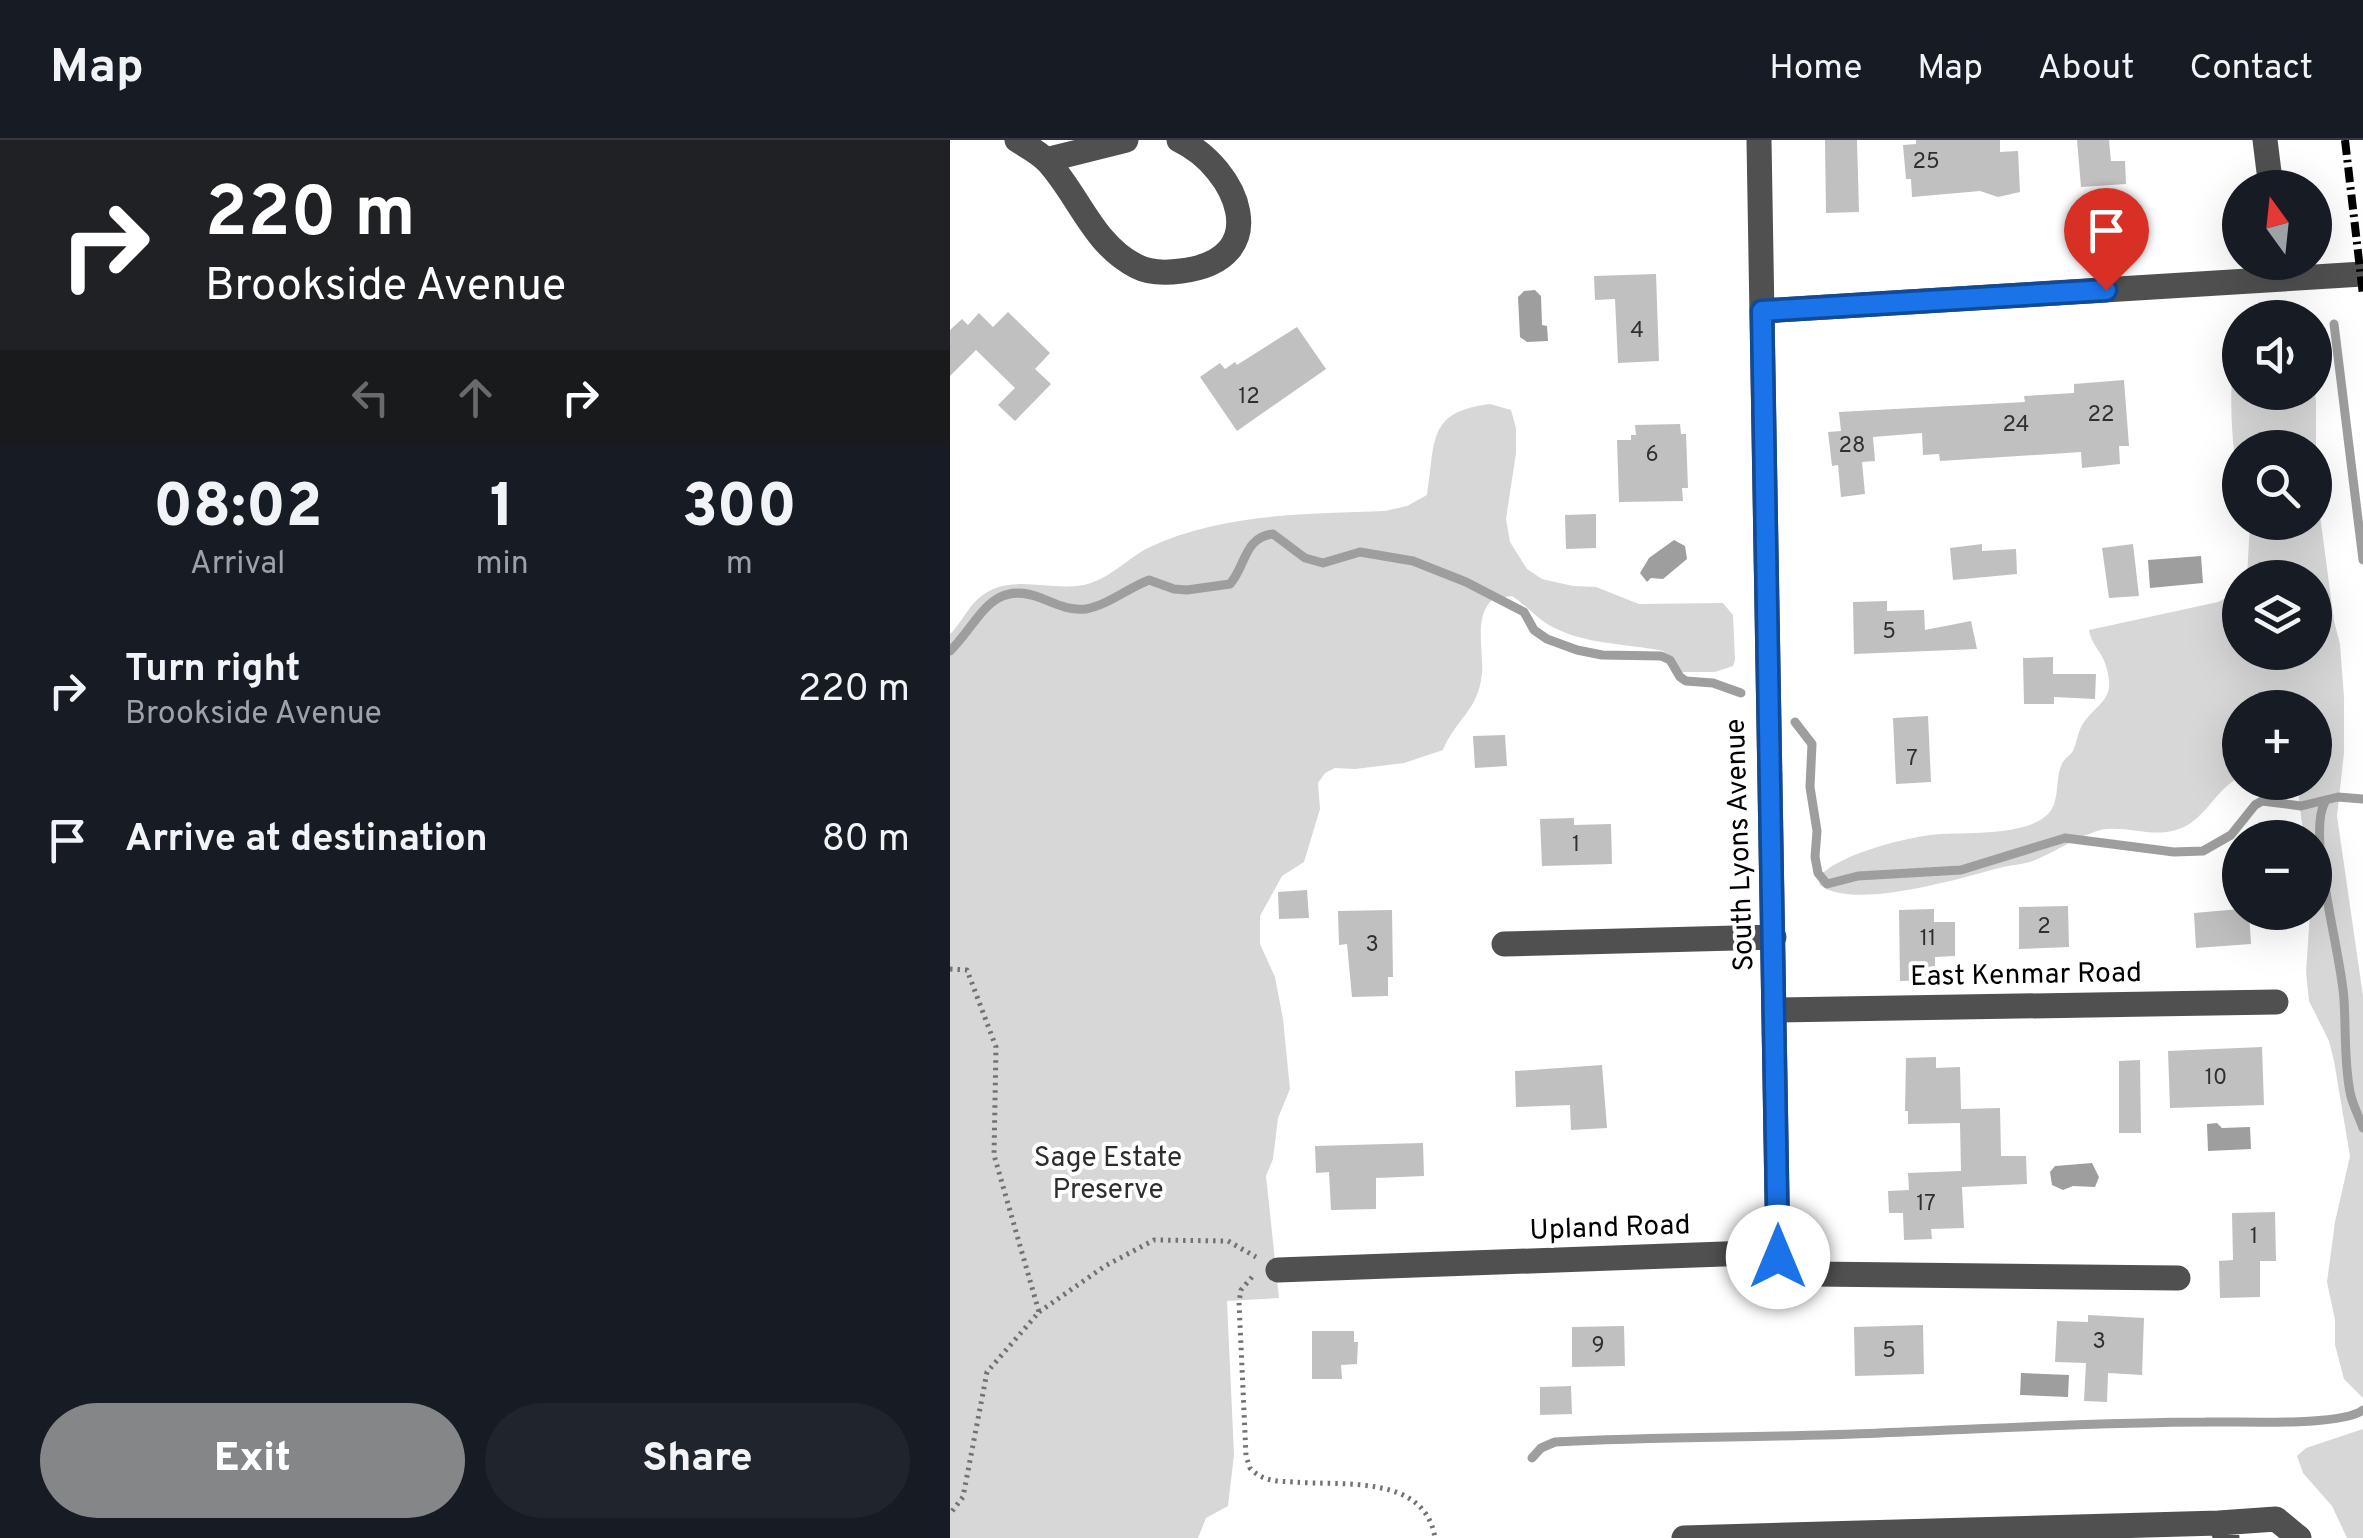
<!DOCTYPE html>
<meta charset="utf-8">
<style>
body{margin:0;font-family:Overpass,sans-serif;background:#20242c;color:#f1f3f6;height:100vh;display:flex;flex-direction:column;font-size:38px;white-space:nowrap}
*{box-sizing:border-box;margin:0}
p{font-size:32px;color:#9ea1a6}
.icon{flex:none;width:55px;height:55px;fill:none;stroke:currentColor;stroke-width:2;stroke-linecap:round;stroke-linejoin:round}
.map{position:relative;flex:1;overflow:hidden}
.side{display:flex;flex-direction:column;background:#171b24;width:950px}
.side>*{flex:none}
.hud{background:#202124;color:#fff;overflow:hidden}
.needle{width:65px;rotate:345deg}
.fabs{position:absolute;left:1272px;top:30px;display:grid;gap:20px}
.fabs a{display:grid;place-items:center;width:110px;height:110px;border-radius:50%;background:#171b24;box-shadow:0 10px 40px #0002;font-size:50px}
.pin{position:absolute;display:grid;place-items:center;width:85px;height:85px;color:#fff;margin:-102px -42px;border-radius:50% 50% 50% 0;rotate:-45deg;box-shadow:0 0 10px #0007}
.pin .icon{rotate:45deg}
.me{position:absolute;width:110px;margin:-55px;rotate:0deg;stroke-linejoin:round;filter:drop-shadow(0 0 8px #0008)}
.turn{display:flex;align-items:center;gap:35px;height:210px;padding:0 40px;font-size:45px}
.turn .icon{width:130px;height:130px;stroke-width:2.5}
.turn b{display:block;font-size:70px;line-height:85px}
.lanes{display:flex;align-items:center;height:95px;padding:0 40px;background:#0003;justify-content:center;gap:50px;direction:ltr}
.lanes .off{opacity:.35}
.eta{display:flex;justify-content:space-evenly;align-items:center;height:170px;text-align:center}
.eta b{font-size:60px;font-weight:800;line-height:70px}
.cta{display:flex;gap:20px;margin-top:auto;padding:20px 40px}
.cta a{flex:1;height:115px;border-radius:60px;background:#858687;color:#fff;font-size:40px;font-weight:800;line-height:115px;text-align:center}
.cta a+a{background:#20242c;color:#f1f3f6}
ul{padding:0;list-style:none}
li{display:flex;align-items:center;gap:30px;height:150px;padding:0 40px}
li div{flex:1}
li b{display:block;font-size:38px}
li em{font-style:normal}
header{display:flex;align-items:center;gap:60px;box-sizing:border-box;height:140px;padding:0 50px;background:#171b24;border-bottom:2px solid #363941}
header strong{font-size:48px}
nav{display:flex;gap:55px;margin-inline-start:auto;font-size:35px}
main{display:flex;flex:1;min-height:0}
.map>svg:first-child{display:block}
.green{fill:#d7d7d7}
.water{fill:#9e9e9e}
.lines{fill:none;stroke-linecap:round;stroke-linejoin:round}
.stream{stroke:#9e9e9e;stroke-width:9}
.building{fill:#c0c0c0}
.path{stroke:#727272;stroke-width:5;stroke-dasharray:2.5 5;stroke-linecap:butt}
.minor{stroke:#505050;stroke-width:25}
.rail{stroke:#000;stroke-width:8;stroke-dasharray:15 5 2.5 5;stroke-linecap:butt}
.route-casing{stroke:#114b97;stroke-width:25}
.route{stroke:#1a73e8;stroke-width:18}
.labels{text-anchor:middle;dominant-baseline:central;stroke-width:8;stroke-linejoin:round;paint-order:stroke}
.number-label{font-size:22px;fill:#303030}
.street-label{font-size:28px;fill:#000;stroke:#fff}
.park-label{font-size:28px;fill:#2e2e2e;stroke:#fff}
</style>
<header>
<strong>Map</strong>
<nav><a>Home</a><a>Map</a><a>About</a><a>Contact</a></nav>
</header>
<main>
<section class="side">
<div class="hud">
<div class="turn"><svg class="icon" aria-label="right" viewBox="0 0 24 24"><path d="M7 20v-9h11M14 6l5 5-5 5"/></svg><div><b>220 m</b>Brookside Avenue</div></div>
<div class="lanes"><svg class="icon off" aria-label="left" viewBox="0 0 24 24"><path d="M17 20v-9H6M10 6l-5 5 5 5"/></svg><svg class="icon off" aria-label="ahead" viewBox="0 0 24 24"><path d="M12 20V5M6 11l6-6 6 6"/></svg><svg class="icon" aria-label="right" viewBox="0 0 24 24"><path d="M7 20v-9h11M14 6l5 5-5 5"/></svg></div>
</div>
<div class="eta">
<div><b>08:02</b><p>Arrival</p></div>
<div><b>1</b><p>min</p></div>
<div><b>300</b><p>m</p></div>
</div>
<ul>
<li><svg class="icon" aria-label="right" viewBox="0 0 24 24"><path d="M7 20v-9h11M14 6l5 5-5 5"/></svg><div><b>Turn right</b><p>Brookside Avenue</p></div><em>220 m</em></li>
<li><svg class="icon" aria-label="arrive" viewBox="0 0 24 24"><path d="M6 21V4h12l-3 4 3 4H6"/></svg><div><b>Arrive at destination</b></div><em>80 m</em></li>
</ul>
<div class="cta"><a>Exit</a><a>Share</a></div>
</section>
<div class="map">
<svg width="1413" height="1398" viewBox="0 0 1413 1398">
<rect width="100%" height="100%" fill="#fff"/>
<path class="green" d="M1290,198V252H1365L1366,262V345L1384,481L1390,504L1394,557V613L1387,676L1413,856V1258L1394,1239L1385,1205V1180L1377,1142L1385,1082L1400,1016L1384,921L1379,901L1359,861L1356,832L1360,773L1365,772V698L1356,697L1353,691L1347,643L1365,642V568H1290V637C1264,650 1256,681 1226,690C1202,697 1181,687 1157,689C1135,691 1103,714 1080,722C1070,725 1059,725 1049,728C1011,738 903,771 870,745L868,738C886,715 951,699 980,695C1012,691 1076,698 1099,673C1111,659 1104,637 1113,622C1118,615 1118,618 1123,611C1127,602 1128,590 1134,582C1151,560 1167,559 1155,523C1151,511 1141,504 1139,490L1268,462L1290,451V512H1365V438L1297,437L1300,383L1365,382V308H1290V340C1280,309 1277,227 1290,198Z
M540,264L561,270L566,288V313L556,379L560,402L577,429L592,439L623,446L646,447L689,464L773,463L783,475L785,520L783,526L765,532H731L713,511C675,503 634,505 599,485C585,477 575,464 562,456L543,459C523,476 534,510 532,534C528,571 505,580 493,610L454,623L405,629L385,628L375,633L368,643L370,669L354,722L332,736L310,776V804L325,837L333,879L340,949L328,978L323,1019L316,1036L329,1158L277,1161L284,1315L278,1366L256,1378L248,1398H0V494C11,484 17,468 29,458C60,430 105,455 141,443C164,435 179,417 200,407C273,373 356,374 435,371L457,366L477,355C486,301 476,272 540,264Z
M1413,1289V1398H1397L1382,1366L1353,1333L1347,1316L1356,1308Z"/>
<path class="water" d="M585,150L591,156L592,185L597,186L598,201L577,202L570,197L568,157L574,151Z
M724,400L735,406L737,419L713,439L701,438L697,442L690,433L699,418Z
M1251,416L1253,443L1200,448L1198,420Z
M1267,983L1272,988L1300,987L1301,1009L1258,1011L1257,984Z
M1142,1023L1149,1037L1145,1047L1123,1046L1113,1050L1102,1045L1100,1032L1105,1026Z
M1071,1233L1119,1235L1118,1257L1070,1255Z"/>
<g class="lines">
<path class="stream" d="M1384,184L1413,420
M0,511C29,483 40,438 91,458C106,464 119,471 136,469C158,465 178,448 199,440L224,449L237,450L280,444C296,426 294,397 323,394L355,418L373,423L410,412L463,421L516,442L574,472L584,490L597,499L627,510L652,515L711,516L720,520L730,537L736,541L763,543L791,553
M845,582L862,604L860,647L867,691L865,717L868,733L877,744L908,736L1011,730L1115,698L1224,712L1253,711L1281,695L1305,665L1312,661L1351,666L1388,657L1413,659
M1375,662C1356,695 1392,815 1394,860C1396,891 1394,921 1400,952C1402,964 1409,976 1413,988
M582,1318L591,1308L605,1302C713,1296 822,1298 930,1293C1039,1289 1147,1282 1256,1282C1289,1281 1390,1287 1413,1270"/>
</g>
<path class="building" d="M875,0H907L909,72L876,73Z
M966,0H1050V12L1068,11L1070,52L1048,57L1030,51L962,57L961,39H956L953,5L966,4Z
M1127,0H1159L1161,21H1175L1176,44L1131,47Z
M706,134L709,221L668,223L665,159L645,160L644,136Z
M58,172L100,213L85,229L101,244L65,281L48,265L65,248L26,210L0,236V190L12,179L18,185L29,173L43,187Z
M347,187L376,229L287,291L250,237L270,223L275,229L285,222L287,225Z
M1174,240L1179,306H1169L1170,324L1132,328L1131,312L990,321L989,314L973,315L972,293L923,297L925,321L912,322L915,354L891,357L888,325L882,326L878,292L891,291L889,272L1075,262L1074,256L1124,253V244Z
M730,284L731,294H736L738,348H732L733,361L669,362L667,300H681V295H686L685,285Z
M646,374V408L616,409L615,375Z
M1032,404V411L1066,409L1067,434L1003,440L1000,408Z
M1183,404L1189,456L1159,458L1152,408Z
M937,461V471L974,470L975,490L1021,481L1027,509L904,514L903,462Z
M1103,517V534H1146L1145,559L1104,557V564H1074L1073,518Z
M978,576L981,642L946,644L943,578Z
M555,595L557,626L525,628L523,596Z
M624,678V685L661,684L662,724L592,726L590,679Z
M357,750L359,778L329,779L328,752Z
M1118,766L1119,807L1069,809V767Z
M984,769V782H1005V816L985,817V840L950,841L949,770Z
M1290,769V772H1299L1301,804L1246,808L1244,773Z
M442,770L443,837H438V856L402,857L397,804L389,805L388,771Z
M1312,907L1314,965L1220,968L1218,911Z
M986,917V928L1010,927L1011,969L1050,968L1051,1016H1076L1077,1044L1012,1047L1014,1088L981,1089L982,1099L954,1100L953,1073H939L938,1051L959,1050L958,1033L1011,1031L1010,983L958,984V971H955L956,918Z
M1190,920L1191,993H1169V921Z
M652,925L657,988L621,990L620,965L566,967L565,931Z
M473,1003L474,1036L426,1038V1069L381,1070L379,1032L366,1033L365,1006Z
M1325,1072L1326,1121H1310V1157L1270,1158L1269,1121L1283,1120L1282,1073Z
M1138,1175L1194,1178L1192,1235L1158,1233L1157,1262L1134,1261L1136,1223L1105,1222L1107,1181L1138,1182Z
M973,1185L974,1234L905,1236L904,1187Z
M674,1186L675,1226L622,1227V1187Z
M362,1191H404V1202H408L407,1224L391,1225L392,1239H362Z
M621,1246L622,1274L590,1275V1247Z"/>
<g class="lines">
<path class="path" d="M0,829L17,830L46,907L44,1015L89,1172L37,1232L13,1357L0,1374
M302,1137L291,1150L289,1162L296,1316L300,1328C313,1342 327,1341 344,1342C393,1346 475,1334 485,1398
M89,1172L155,1126L204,1100L278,1101L306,1117"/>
<path class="minor" d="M67,0C78,7 90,13 98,22C129,56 143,104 186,126C199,133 216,133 231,131C326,120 288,28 229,0
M809,0L828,1117
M1315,0L1321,48
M96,20L176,0
M812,171L1413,134
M554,804L824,797
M826,870L1326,862
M328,1130L801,1113C834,1114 836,1132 864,1134L1228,1138
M1269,1383L1326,1379L1349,1398
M734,1398L1269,1383L1277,1398"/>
<path class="rail" d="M1395,0L1413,155"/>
</g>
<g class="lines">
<g class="route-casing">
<path id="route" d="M828,1117L812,171L1156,150"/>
</g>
<use href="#route" class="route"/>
</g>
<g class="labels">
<g class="number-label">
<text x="976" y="22">25</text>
<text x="687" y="191">4</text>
<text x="299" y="257">12</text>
<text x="1151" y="275">22</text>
<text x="1066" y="285">24</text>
<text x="902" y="306">28</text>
<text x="702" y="315">6</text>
<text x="939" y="492">5</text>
<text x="962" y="619">7</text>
<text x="626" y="705">1</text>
<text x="1094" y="787">2</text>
<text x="978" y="799">11</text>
<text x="422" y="805">3</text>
<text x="1266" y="938">10</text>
<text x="976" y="1064">17</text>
<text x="1304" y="1097">1</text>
<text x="1149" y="1202">3</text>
<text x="648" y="1206">9</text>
<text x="939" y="1211">5</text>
</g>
<g class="street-label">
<text transform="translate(791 705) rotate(-92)">South Lyons Avenue</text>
<text transform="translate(1076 836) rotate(-1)">East Kenmar Road</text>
<text transform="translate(660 1089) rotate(-2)">Upland Road</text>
</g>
<g class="park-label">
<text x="158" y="1019">Sage Estate<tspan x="158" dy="32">Preserve</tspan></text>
</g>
</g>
</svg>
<div class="fabs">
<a><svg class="needle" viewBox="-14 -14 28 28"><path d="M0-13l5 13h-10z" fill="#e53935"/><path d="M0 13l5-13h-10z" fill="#9ea1a6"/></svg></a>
<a><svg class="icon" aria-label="sound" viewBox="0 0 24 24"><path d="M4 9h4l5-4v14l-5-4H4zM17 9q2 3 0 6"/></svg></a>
<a><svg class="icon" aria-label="search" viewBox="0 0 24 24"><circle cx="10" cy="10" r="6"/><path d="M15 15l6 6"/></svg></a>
<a><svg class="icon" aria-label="layers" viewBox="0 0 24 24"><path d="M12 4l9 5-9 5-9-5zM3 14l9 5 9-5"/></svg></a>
<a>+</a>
<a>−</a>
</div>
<div class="pin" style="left:1156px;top:150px;background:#d93025"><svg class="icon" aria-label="arrive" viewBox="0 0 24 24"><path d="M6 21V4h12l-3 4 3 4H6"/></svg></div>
<svg class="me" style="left:828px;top:1117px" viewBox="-20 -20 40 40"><circle r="19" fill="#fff"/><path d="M0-13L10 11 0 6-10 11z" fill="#1a73e8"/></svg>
</div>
</main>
